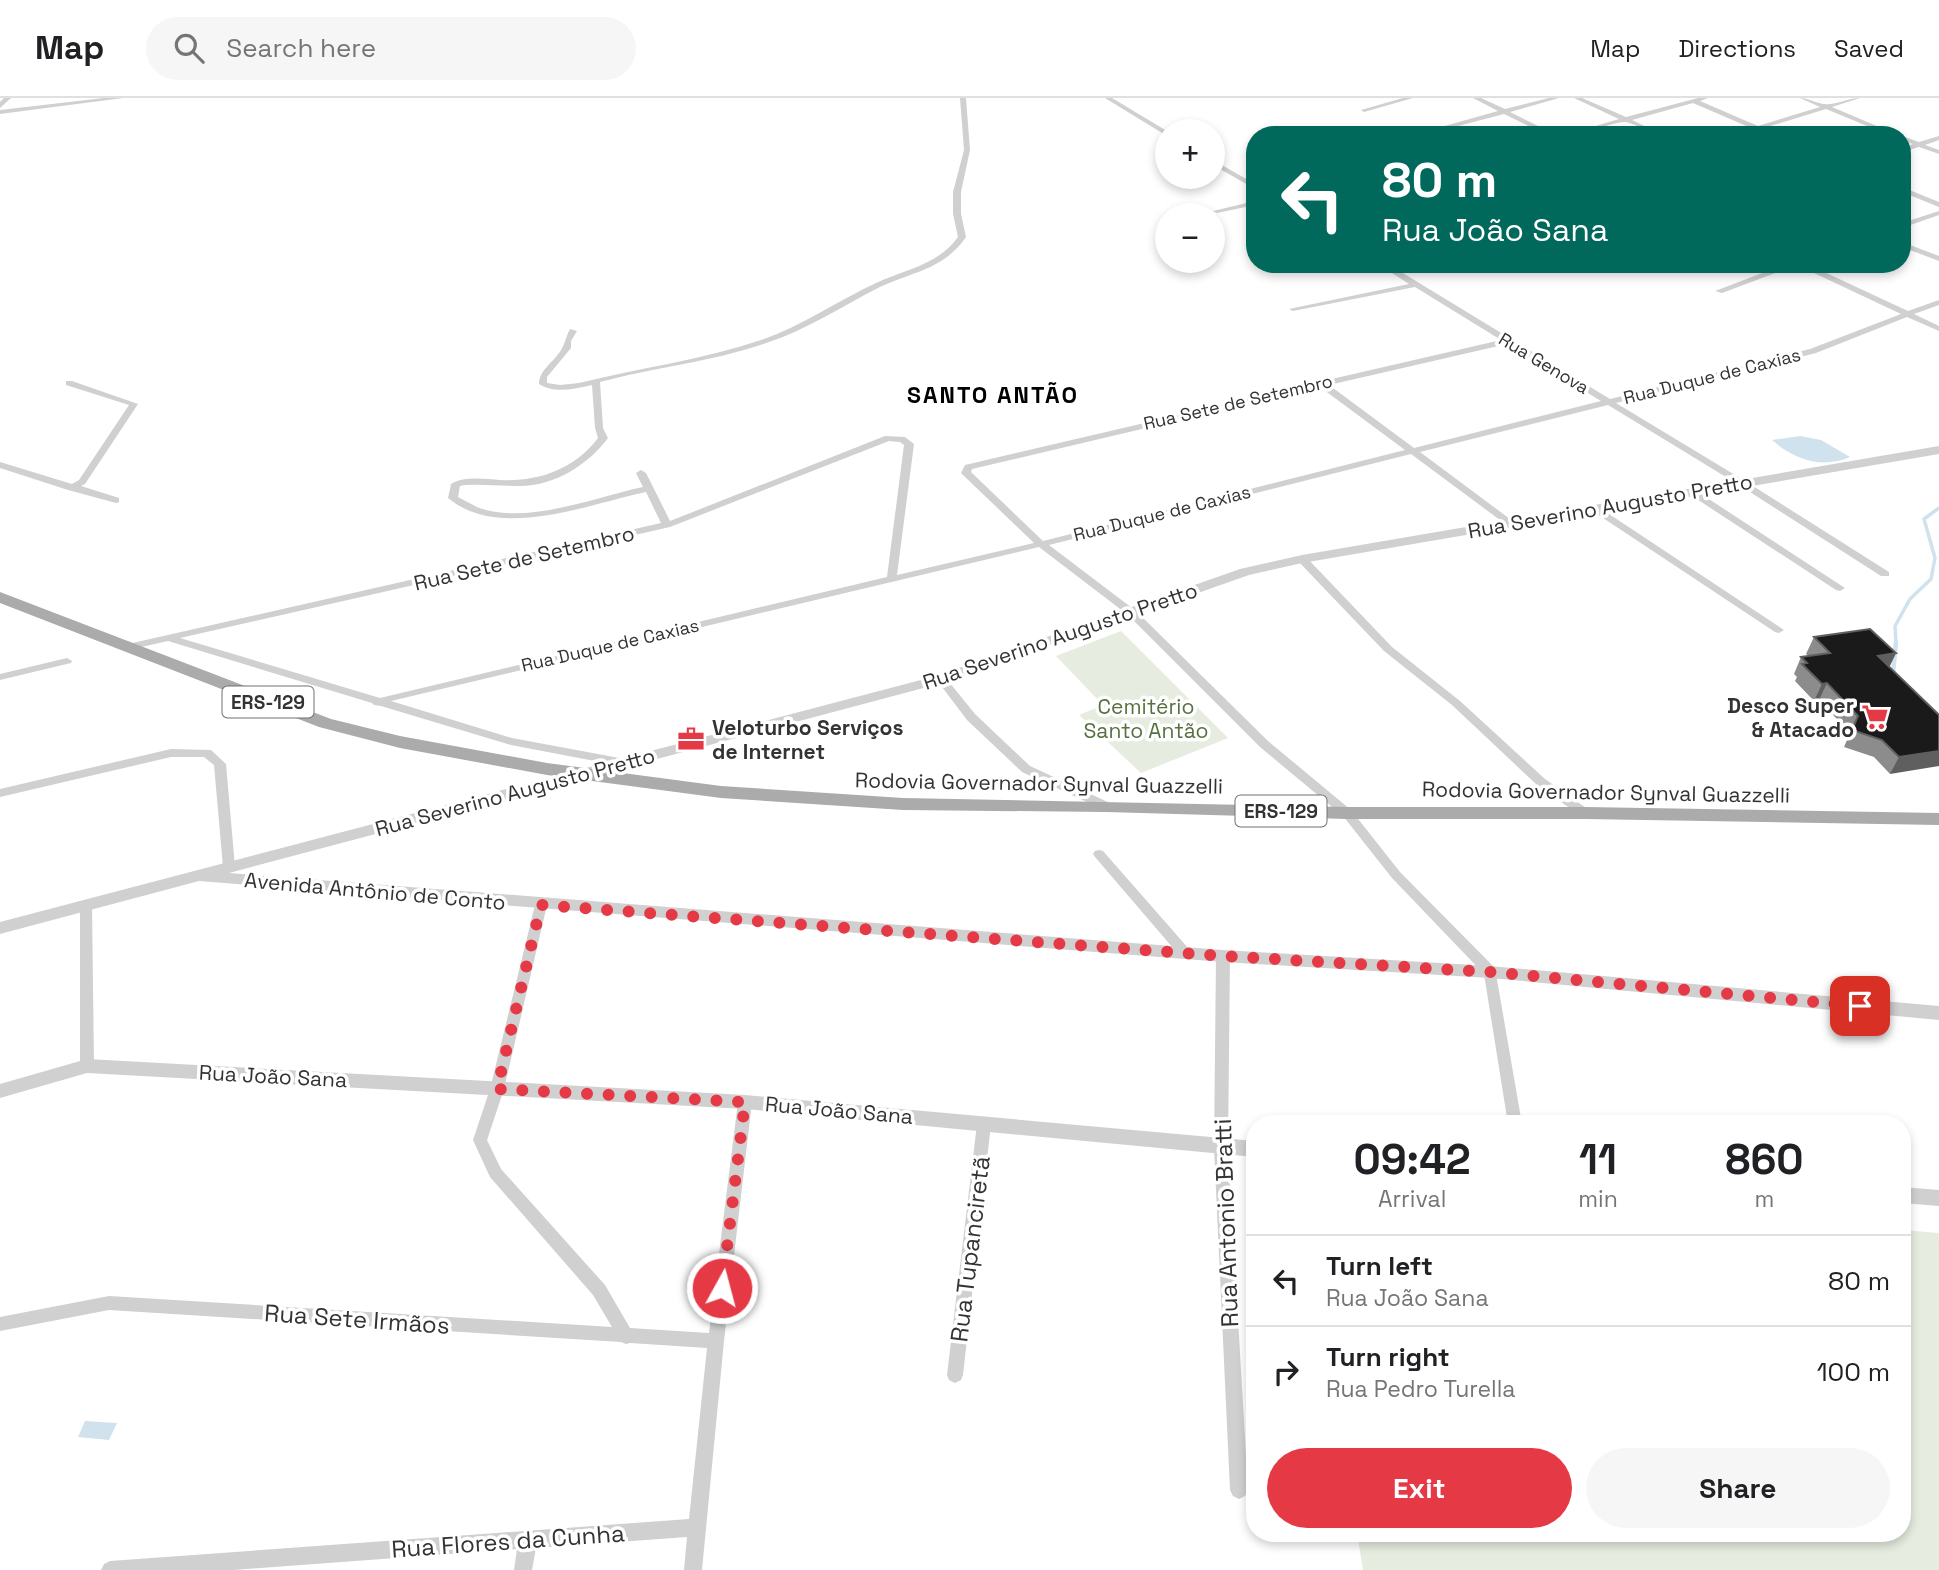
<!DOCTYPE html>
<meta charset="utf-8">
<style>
body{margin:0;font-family:"Space Grotesk",sans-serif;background:#f6f6f6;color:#202124;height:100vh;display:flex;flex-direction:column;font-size:26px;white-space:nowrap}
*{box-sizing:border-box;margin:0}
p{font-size:23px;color:#757577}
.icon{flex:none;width:38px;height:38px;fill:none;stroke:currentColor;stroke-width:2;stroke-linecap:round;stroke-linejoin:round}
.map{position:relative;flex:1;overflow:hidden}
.sheet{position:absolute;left:1246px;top:1017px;width:665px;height:427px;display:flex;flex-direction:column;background:#fff;border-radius:28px;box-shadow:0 4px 10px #0003}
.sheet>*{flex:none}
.guide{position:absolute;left:1246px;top:28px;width:665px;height:147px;border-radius:28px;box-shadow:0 4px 10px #0003;background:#00695c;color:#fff;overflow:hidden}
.controls{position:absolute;left:1155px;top:21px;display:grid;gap:14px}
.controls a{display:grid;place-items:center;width:70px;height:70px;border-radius:50%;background:#fff;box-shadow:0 4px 10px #0003;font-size:35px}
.pin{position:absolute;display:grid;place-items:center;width:60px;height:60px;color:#fff;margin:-30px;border-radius:14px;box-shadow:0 4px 10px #0006}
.me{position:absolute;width:77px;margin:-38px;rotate:7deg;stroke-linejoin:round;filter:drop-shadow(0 0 5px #0008)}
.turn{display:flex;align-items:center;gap:24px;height:147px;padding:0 21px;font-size:32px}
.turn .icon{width:91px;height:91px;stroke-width:2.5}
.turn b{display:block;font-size:49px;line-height:60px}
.eta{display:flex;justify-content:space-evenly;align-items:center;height:119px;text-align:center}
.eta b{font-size:42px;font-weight:700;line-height:49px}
.button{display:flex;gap:14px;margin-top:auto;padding:14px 21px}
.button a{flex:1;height:80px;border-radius:42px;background:#e63946;color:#fff;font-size:28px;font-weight:700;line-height:80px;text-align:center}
.button a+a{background:#f6f6f6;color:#202124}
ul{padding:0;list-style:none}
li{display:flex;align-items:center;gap:21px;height:91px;padding:0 21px;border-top:2px solid #e0e0e0}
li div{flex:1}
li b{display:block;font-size:26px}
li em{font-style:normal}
header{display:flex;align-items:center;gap:42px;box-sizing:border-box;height:98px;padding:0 35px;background:#fff;border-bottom:2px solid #e0e0e0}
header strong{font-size:33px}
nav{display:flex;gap:38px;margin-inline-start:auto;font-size:24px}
.search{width:490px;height:63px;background:#f6f6f6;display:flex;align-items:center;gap:18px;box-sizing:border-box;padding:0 24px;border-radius:38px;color:#757577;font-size:26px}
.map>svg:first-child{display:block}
.green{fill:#e6ecdf}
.water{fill:#cfe2ee}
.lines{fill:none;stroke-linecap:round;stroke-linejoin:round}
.stream-far1{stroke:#cfe2ee;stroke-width:3.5}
.stream{stroke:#cfe2ee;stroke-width:4.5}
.minor{fill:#d0d0d0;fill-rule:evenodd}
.tertiary{fill:#d0d0d0;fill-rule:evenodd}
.primary{fill:#ababab;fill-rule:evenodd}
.wall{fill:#8c8c8c}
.shaded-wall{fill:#5f5f5f}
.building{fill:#1a1a1a;stroke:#5f5f5f;stroke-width:2}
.route{stroke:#e63946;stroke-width:12;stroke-dasharray:0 21.6}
.labels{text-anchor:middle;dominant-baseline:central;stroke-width:7;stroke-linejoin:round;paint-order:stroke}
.far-street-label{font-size:18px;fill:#333;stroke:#fff}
.shield{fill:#fff;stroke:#707070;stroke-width:2}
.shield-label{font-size:19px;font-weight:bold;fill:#333}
.street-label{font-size:21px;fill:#333;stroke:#fff}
.poi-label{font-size:21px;font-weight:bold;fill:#333;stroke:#fff;text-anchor:end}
.park-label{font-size:21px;fill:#56703f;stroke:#fff}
.far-district-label{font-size:23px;font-weight:bold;letter-spacing:2px;fill:#000;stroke:#fff}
.near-street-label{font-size:24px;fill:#333;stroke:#fff}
</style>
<header>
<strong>Map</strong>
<div class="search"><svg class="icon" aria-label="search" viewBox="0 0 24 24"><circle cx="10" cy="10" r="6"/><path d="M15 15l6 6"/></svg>Search here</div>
<nav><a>Map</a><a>Directions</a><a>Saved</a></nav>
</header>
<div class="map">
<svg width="1939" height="1472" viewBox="0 0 1939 1472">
<rect width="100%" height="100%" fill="#fff"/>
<path class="green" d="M1121,533L1228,640L1141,675L1079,617L1103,607L1056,558Z
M1902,1132L1939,1135V1472H1363L1357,1435H1902Z"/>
<path class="water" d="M1800,338L1821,342L1850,359C1822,371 1795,362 1772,342Z
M85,1323L117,1325L109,1342L78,1339Z"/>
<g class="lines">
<path class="stream-far1" d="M1896,546L1895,528L1910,501L1931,481L1935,460L1924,421L1939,410"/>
<path class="stream" d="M1893,575L1896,544"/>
<path class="minor" d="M4,0H11L0,10V4Z
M104,0H123L0,16V12Z
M960,0H966L970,52L961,94V116L966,139C943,172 914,173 880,189C842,208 807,232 766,245C712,264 655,269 600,284L603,330L608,340C588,367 554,388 520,388C501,388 484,386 465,387L460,388L458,399C464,402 471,406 477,409C526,428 595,399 643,389L636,375L641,372L646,375L670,423L885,338L905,339L914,346L897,477L1034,445L963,377L961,375L965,367L1316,285L1320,282L1323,283L1501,242L1415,189L1293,213L1289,211L1409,186L1378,166H1388L1610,301L1810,251L1901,216L1797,167L1722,195L1715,193L1786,166H1807L1908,213L1939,202V207L1914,216L1939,228V233L1907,219L1816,255L1616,305L1745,383L1889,474V478H1881L1739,387L1608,307L1420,354L1514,424V428H1508L1411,356L1049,447L1136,513L1268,643L1351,712L1400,774L1495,870L1522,1026H1508L1484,876L1392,780L1343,718L1260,649L1128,517L1039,449L391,603L512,640L630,662L632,665L626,669L511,647L381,608L374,607L372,605L168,543L128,552L123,549L128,546L661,425L646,394C589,406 499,443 448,400L451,386C464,378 485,381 500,382C538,384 575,371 598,340L595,330L592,287C574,291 555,296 539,286C539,272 554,264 561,252C565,246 566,238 570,231L577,233L571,243V250L547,279V285L560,287L579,285C639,270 702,262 761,242C802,228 837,203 876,185C906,171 938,167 958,139L953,116V94L964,52ZM1507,246L1601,303L1414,350L1329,287ZM1320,289L1405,352L1043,443L971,374L972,371ZM889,343L900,344L904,347L887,479L380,600L180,540L670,429Z
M1105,0H1112L1167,33V38Z
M1403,0H1413L1364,14L1361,12Z
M1473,0H1481L1505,11L1549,0H1559L1510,14L1556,37H1547L1504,16L1424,37L1416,36L1498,13Z
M1574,0H1582L1626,19L1698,0H1708L1700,3L1758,28L1820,9L1800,0C1810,0 1820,8 1830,6C1840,5 1849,0 1860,0L1832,9L1898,37H1889L1826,11L1764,30L1777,37C1769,37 1761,32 1754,33C1746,34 1740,37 1731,37L1751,30L1693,5L1632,22L1663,37C1649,37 1640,27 1626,24C1615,23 1583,37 1566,37L1619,21Z
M1902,38L1919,44L1939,38V42L1925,47L1939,52V56L1919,49L1902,54V50L1913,46L1902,42Z
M1213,62L1255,86V91L1213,67Z
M1902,89L1939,104V109L1902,94Z
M1255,103V107L1217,115L1213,113Z
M1939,113V117L1902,130V125Z
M1902,144L1939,158V163L1902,149Z
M66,283H72L138,306L85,386L81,388L119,400V404L116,405L68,392L0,370V364L72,386L79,382L129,307L66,287Z
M1692,391L1695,392L1845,490L1840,493L1836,492L1689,396V392Z
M1597,409L1600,410L1784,532L1779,535L1775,534L1594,414L1592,412Z
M1302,458L1306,459L1392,549L1460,603L1545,681L1589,712L1591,715L1589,718H1581L1537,687L1452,607L1384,553L1298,463V459Z
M67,560L72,563L71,565L0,582V576Z
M941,578L945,579L975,616L1030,668L1110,705L1112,708L1110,711H1102L1022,674L967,622L936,581Z
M171,651L211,652L226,666L235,769L233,772H225L223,769L214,667L204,659H171L0,699V691Z
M1099,752L1103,753L1189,851L1191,854L1189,857H1179L1095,759L1093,756L1095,753Z
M86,802L91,804L92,807L94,968L92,972L87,974L82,972L80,968V807L81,804Z
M541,802L546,804L547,807L504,991L487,1042L501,1071L605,1187L630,1230L709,1235L738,1004L740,1000L745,998L750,1000L752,1004L724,1243L702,1472H684L687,1439L536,1450L532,1472H514L517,1451L234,1472H101L104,1466L110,1463L689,1421L707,1250L630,1245L626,1246L621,1244L109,1212L0,1233V1219L109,1198L612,1229L593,1197L490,1079L473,1042L490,991L535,807L536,804Z
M1223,853L1228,855L1230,858L1228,1049L1248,1392L1245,1398L1239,1401L1233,1398L1230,1392L1214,1049L1216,858L1218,855Z
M984,1020L989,1022L991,1026L963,1277L961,1282L955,1285L949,1282L947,1277L977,1026L979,1022Z"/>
<path class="tertiary" d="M1939,348V356L1302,465L1249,477L946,584L229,775L1223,852L1490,868L1939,908V922L1490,880L1223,864L199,783L0,836V824L936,578L1240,471L1302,457Z
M87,961L745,997L1255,1043V1059L745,1011L87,975L0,1000V986Z
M1902,1089L1939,1092V1108L1902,1105Z"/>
<path class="primary" d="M0,494L331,621L400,638L547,665L721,688L903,700L1347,709H1585L1939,715V727L1585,721H1347L1106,714L903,712L721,700L547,677L400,650L319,629L0,505Z"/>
</g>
<path class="wall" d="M1814,539L1896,555L1889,569L1939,617L1890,676L1874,659L1844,649L1850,635L1819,602L1814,603L1795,583L1797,579L1794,576L1801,559L1809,558L1806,556Z"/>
<path class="shaded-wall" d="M1896,555L1888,572L1878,558Z
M1827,585L1819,602L1814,603L1822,586Z
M1939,653V668L1890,676L1899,659Z"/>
<path class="building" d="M1870,531L1896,555L1878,558L1939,617V653L1899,659L1882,642L1852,632L1858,618L1827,585L1822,586L1802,566L1807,565L1801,559L1830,555L1814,539Z"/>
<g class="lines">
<path class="route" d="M722,1190L745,1004L497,991L541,807L1223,858L1490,874L1860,908"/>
</g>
<defs>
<g id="supermarket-bare" transform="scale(2.1)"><path d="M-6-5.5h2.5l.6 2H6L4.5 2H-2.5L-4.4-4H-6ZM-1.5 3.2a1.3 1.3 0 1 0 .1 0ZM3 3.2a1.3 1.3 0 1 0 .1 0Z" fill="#e63946" stroke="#fff" stroke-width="2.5" paint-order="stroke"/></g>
<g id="office-bare" transform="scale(2.1)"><path d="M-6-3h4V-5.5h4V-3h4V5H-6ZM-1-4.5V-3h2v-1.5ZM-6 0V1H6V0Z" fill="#e63946" stroke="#fff" stroke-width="2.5" paint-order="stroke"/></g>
</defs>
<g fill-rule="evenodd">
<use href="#supermarket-bare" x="1875" y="619"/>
<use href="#office-bare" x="691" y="641"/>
</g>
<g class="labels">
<g class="far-street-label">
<text transform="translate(1544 265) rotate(31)">Rua Genova</text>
<text transform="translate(1712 278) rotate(-14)">Rua Duque de Caxias</text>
<text transform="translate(1238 304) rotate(-13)">Rua Sete de Setembro</text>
<text transform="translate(1162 415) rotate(-14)">Rua Duque de Caxias</text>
<text transform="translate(610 547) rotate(-13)">Rua Duque de Caxias</text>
</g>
<g class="shield">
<rect x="222.5" y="588.5" width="91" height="31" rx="5"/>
<rect x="1235.5" y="697.5" width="91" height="31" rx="5"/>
</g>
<g class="shield-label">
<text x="268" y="604">ERS-129</text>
<text x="1281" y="713">ERS-129</text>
</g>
<g class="street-label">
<text transform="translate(1610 408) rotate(-10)">Rua Severino Augusto Pretto</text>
<text transform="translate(524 460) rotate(-13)">Rua Sete de Setembro</text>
<text transform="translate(1060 538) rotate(-19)">Rua Severino Augusto Pretto</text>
<text transform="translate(1039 685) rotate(1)">Rodovia Governador Synval Guazzelli</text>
<text transform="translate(515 694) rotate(-15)">Rua Severino Augusto Pretto</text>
<text transform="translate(1606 694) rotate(1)">Rodovia Governador Synval Guazzelli</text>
<text transform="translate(375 793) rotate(5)">Avenida Antônio de Conto</text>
<text transform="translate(273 978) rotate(3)">Rua João Sana</text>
<text transform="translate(839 1012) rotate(5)">Rua João Sana</text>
</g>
<g class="poi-label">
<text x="1854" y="607">Desco Super<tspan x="1854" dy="24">&amp; Atacado</tspan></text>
<text x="712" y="629" text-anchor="start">Veloturbo Serviços<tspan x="712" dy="24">de Internet</tspan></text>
</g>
<g class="park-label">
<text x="1146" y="608">Cemitério<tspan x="1146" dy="24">Santo Antão</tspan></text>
</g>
<g class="far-district-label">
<text x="993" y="297">SANTO ANTÃO</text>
</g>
<g class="near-street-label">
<text transform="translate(1226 1125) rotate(-92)">Rua Antonio Bratti</text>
<text transform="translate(970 1151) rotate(-83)">Rua Tupanciretã</text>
<text transform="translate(357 1221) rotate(4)">Rua Sete Irmãos</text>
<text transform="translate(508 1443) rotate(-4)">Rua Flores da Cunha</text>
</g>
</g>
</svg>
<div class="controls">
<a>+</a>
<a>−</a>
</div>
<div class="pin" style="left:1860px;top:908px;background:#d93025"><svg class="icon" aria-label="arrive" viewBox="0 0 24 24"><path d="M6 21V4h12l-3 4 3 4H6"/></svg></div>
<svg class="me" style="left:722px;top:1190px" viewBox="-20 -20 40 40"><circle r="17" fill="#e63946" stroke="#fff" stroke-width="3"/><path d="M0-11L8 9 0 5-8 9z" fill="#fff"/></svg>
<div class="guide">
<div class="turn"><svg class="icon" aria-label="left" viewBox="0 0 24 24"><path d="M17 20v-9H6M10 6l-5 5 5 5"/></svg><div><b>80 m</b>Rua João Sana</div></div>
</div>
<section class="sheet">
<div class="eta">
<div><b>09:42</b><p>Arrival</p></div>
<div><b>11</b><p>min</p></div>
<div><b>860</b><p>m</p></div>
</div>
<ul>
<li><svg class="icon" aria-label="left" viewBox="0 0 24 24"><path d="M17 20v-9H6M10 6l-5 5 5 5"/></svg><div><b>Turn left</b><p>Rua João Sana</p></div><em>80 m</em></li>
<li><svg class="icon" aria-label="right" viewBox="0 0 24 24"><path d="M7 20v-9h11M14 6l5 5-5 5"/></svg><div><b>Turn right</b><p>Rua Pedro Turella</p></div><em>100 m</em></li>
</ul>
<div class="button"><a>Exit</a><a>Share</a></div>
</section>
</div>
